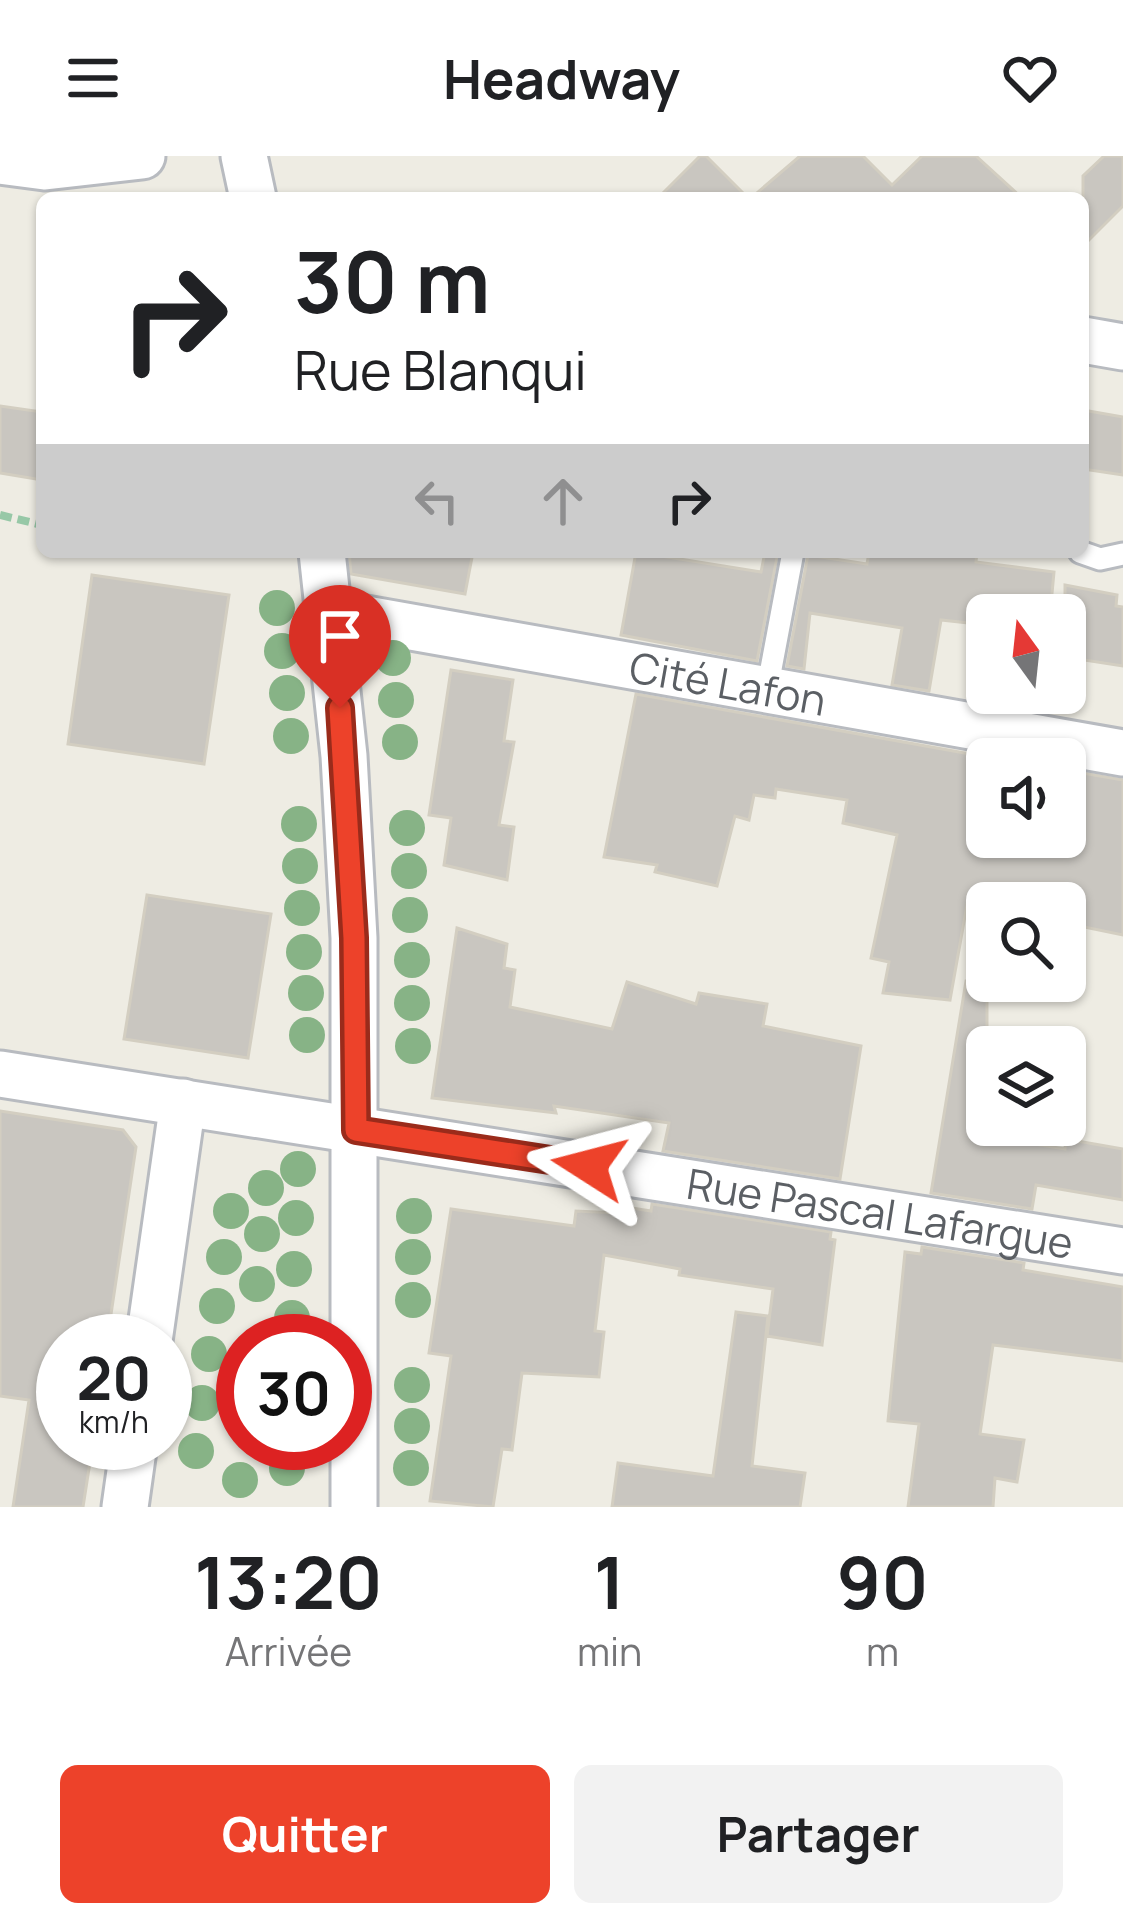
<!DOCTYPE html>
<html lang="fr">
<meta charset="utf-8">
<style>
body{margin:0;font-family:Manrope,sans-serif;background:#f2f2f2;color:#202124;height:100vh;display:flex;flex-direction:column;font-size:45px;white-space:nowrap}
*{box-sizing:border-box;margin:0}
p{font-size:39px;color:#757577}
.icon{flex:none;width:66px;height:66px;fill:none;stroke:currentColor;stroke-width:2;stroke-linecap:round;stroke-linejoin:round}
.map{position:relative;height:1351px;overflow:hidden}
.details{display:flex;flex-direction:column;background:#fff;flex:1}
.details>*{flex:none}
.top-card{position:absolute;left:36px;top:36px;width:1053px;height:366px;border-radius:18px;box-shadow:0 3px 9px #0004;background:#fff;color:#202124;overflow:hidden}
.needle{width:78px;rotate:345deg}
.buttons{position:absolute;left:966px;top:438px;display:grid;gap:24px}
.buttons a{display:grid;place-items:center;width:120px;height:120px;border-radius:18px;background:#fff;box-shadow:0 3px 9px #0004;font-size:60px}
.speed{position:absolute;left:36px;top:1158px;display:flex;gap:24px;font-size:60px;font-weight:700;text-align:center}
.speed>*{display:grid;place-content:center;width:156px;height:156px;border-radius:50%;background:#fff;box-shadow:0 3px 9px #0004;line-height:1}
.speed small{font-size:30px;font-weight:400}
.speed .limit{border:18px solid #d22;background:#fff;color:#111}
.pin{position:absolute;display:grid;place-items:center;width:102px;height:102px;color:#fff;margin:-123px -51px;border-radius:50% 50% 50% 0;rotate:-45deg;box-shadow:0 0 12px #0007}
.pin .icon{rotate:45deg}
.me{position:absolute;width:132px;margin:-66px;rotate:279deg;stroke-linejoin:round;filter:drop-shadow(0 0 9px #0008)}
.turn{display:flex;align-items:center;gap:42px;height:252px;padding:0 60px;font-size:54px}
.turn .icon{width:156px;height:156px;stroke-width:2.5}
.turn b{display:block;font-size:84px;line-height:102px}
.lanes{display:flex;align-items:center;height:114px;padding:0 60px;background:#0003;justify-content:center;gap:60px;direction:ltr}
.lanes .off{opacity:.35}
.eta{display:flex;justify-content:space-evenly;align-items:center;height:204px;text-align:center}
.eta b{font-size:72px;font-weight:700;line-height:84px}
.cta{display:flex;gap:24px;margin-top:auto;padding:24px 60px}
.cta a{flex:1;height:138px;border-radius:18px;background:#ed422a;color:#fff;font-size:48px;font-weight:700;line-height:138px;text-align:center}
.cta a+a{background:#f2f2f2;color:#202124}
header{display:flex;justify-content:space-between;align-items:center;height:156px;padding:0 60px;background:#fff;font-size:54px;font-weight:700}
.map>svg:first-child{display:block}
.building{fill:#c9c6c0;stroke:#d3cec1;stroke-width:3}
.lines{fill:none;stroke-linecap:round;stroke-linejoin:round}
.service-casing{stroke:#b8bbc0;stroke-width:27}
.minor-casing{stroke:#b8bbc0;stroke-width:51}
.path{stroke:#97c8a7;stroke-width:8;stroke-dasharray:12 6;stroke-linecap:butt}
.service{stroke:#fff;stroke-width:21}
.minor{stroke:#fff;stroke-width:45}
.tree{fill:#87b386}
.route-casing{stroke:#9a2b1b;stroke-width:30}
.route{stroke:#ed422a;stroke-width:21}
.labels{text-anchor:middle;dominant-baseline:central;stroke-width:9;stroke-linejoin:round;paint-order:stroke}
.street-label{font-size:42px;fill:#5b5f64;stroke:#fff}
</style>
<header><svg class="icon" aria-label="menu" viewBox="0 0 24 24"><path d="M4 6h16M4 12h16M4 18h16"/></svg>Headway<svg class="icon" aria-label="heart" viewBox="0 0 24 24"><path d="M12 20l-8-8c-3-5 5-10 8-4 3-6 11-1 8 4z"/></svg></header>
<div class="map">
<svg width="1123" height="1351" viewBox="0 0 1123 1351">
<rect width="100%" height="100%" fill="#eeece3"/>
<path class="building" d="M700,0H706L748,42H658Z
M800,0H863L892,29L922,0H976L1022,42H751Z
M1104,0H1123V50L1083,90V20Z
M0,250L42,256V324L0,317Z
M1083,254L1123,261V319L1083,313Z
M349,396H473L465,438L351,418Z
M636,396L761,416L765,396H778L757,505L621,479Z
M869,396H977L976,406L1054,416L1050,459H987V469L941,464L929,535L892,529L902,472L810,457L804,513L787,510L808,399L867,408Z
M92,419L229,439L204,608L68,588Z
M1065,429L1117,439L1116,450L1123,451V510L1065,501Z
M451,514L513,524L504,585L514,586L499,669L514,671L507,724L444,709L451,662L429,659Z
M636,538L987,601V681H1065V614L1123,624V779L1065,767V747H987V752L967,749L950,844L883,837L889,806L871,802L897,679L843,667L847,644L776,633L775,642L754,639L749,664L735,660L717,730L655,716L657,709L604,701Z
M147,739L271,758L248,902L124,883Z
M457,772L507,788L504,812L515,814L510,851L612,873L627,826L696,848L699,837L767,848L763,870L861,890L840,1023L663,995L669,967L554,950L556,957L432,942Z
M966,825L987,826V943L980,979L1065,993L1066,983L1123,993V1044L1036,1029L1032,1053L931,1037Z
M0,955L123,974L136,991L107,1185H63V1287H93L83,1351H13L29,1244L0,1240Z
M652,1048L831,1076L830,1083L835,1084L822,1189L767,1180L773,1133L679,1119L680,1113L604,1099L595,1175L604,1176L599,1221L522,1217L512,1294L502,1293L493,1351L430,1345L451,1200L429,1197L451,1053L574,1070L576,1055L618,1057L619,1050L651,1055Z
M922,1091L1024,1107L1023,1114L1123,1131V1205L993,1189L980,1278L1024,1284L1017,1326L995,1322L993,1351H908L919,1268L888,1265L905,1096L921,1098Z
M736,1156L768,1160L752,1310L805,1317L800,1351H612L618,1307L713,1320Z"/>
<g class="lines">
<g class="service-casing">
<path id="service" d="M1080,396L1100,403L1123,398
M767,534L793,396"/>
</g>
<g class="minor-casing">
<g id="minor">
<path d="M244,0L253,42"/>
<path d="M0,5L45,11L142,0"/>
<path d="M1083,184L1123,191"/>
<path d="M322,396L344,600L354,782V1351"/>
<path id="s1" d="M332,457L1123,597"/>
<path id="s2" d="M0,918L1123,1095"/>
<path d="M149,1185L183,946"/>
<path d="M125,1351L134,1287"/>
</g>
</g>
<path class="path" d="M0,359L42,369"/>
<use href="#service" class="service"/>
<use href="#minor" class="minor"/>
</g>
<g class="tree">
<circle cx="277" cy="452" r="18"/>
<circle cx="282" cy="495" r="18"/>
<circle cx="393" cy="502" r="18"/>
<circle cx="287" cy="537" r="18"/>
<circle cx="396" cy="544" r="18"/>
<circle cx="291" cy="580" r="18"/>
<circle cx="400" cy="586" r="18"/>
<circle cx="299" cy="668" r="18"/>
<circle cx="407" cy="672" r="18"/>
<circle cx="300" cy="710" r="18"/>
<circle cx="409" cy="715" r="18"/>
<circle cx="302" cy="752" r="18"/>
<circle cx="410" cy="759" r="18"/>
<circle cx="304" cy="796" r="18"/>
<circle cx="412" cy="804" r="18"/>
<circle cx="306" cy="837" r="18"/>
<circle cx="412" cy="847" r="18"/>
<circle cx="307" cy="879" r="18"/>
<circle cx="413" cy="890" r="18"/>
<circle cx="298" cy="1013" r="18"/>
<circle cx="266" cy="1032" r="18"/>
<circle cx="231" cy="1055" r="18"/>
<circle cx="414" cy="1060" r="18"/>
<circle cx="296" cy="1062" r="18"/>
<circle cx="262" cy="1078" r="18"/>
<circle cx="224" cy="1101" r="18"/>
<circle cx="413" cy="1101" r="18"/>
<circle cx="294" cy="1113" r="18"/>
<circle cx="257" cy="1128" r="18"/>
<circle cx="413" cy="1144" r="18"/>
<circle cx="217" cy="1150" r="18"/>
<circle cx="292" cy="1162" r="18"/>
<circle cx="209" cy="1198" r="18"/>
<circle cx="412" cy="1229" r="18"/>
<circle cx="202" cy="1247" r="18"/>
<circle cx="412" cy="1270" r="18"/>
<circle cx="196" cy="1295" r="18"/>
<circle cx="287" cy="1312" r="18"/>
<circle cx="411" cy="1312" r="18"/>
<circle cx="240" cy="1324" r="18"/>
</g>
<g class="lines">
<g class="route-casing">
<path id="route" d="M340,552L354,782L356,974L589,1010"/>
</g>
<use href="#route" class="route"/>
</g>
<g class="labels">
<g class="street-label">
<text stroke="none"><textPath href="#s1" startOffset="402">Cité Lafon</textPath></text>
<text stroke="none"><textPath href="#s2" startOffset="891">Rue Pascal Lafargue</textPath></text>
</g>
</g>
</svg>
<div class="buttons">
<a><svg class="needle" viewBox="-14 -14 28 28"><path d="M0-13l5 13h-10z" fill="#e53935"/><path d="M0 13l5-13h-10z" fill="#757577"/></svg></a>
<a><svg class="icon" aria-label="sound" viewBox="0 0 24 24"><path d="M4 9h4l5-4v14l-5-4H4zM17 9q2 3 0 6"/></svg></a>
<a><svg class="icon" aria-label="search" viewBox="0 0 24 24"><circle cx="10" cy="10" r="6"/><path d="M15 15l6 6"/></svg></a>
<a><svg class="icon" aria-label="layers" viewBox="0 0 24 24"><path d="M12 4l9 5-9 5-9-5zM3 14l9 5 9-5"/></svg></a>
</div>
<div class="speed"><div>20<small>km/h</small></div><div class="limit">30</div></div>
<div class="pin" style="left:340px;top:552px;background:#d93025"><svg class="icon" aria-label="arrive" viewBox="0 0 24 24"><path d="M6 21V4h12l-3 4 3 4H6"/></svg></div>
<svg class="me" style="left:589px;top:1010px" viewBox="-20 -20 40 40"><path d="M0-17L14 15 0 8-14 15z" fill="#ed422a" stroke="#fff" stroke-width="4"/></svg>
<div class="top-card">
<div class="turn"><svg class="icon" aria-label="right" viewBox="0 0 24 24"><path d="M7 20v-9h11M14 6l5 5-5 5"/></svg><div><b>30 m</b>Rue Blanqui</div></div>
<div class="lanes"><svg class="icon off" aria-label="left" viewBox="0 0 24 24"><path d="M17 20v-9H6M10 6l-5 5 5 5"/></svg><svg class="icon off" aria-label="ahead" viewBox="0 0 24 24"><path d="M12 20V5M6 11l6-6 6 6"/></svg><svg class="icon" aria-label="right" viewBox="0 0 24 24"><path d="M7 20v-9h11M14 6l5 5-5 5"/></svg></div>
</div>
</div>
<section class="details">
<div class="eta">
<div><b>13:20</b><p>Arrivée</p></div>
<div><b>1</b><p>min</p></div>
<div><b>90</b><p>m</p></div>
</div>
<div class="cta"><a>Quitter</a><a>Partager</a></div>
</section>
